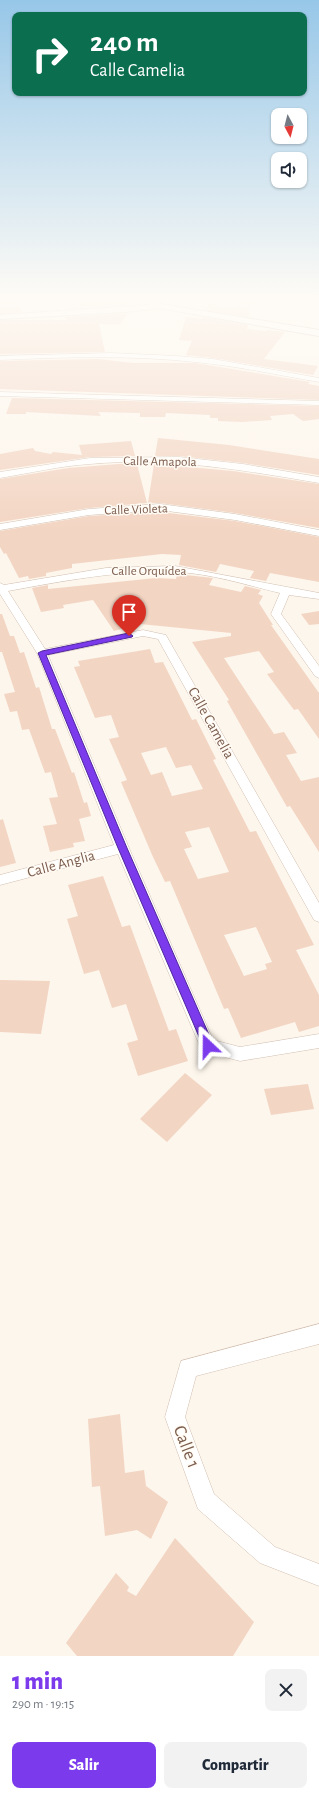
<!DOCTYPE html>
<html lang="es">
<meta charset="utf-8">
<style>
body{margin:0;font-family:"Alegreya Sans",sans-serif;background:#f2f2f3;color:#1f2937;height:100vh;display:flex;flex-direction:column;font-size:15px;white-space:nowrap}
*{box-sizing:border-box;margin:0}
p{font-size:13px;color:#747a83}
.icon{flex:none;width:22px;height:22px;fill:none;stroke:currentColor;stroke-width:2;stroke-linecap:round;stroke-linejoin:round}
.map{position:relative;height:1656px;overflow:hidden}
.sheet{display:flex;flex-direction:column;background:#fff;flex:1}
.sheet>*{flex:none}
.banner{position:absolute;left:12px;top:12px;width:295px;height:84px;border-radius:8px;box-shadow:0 1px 3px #0004;background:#0b6e4f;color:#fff;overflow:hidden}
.needle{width:26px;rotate:173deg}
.tools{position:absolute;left:271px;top:108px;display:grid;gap:8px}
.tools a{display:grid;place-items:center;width:36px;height:36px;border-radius:8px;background:#fff;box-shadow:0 1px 3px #0004;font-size:20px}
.pin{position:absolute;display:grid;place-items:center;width:34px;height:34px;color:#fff;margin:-41px -17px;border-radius:50% 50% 50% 0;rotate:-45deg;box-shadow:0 0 4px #0007}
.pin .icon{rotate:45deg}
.me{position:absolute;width:44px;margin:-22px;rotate:337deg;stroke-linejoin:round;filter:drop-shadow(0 0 3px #0008)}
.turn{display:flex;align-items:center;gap:14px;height:84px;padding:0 12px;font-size:18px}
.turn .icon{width:52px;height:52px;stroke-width:2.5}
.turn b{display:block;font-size:28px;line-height:34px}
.round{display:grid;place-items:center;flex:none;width:42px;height:42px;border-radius:8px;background:#f2f2f3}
.summary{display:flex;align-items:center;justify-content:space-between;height:68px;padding:0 12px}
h1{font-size:24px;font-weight:800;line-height:30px;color:#7c3aed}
.button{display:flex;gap:8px;margin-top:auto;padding:8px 12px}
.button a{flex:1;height:46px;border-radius:8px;background:#7c3aed;color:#fff;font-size:16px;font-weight:800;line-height:46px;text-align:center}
.button a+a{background:#f2f2f3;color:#1f2937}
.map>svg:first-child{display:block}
.building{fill:#f3d5c3;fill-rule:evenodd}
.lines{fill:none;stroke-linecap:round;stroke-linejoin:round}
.minor-casing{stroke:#d1beb0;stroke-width:1}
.tertiary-casing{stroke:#d1beb0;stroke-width:2}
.minor{fill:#fff;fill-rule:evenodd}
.tertiary{fill:#fff;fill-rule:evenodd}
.route{fill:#7c3aed;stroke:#51269a}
.labels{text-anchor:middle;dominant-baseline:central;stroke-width:3;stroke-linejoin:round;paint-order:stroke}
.far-street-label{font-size:13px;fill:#7a5c4d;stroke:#fffaf3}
.street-label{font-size:15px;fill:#7a5c4d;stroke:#fffaf3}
.near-street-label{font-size:18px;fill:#7a5c4d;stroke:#fffaf3}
</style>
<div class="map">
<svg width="319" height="1656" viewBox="0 0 319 1656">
<rect width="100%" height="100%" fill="#fdf6ec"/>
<path class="building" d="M0,298H10L23,312L0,314Z
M91,298H125L121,302L135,303L134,305L62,309L71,308L70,305Z
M238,298H251L249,317L205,310L208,304L237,306Z
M128,313L120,324H99L105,352L0,354V320H67L65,317Z
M186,317L202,319V317L248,325L247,329L265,331L268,330L285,332L264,359L318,366L313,375L213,358L186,355L192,341L179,340Z
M98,359L133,363H195L310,382L308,384L319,386V400L0,389V361Z
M12,398L319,406V419L303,421L293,414L270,416L272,420L241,422L218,421V418H210V415L166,413L165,417H140V413L98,412L101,416L26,412V414H6Z
M158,438L229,445L319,459V475L243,463L179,456H155Z
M131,441L135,456L90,457L0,470V454L33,448L35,451L51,454L53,452L82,455L79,445Z
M119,464H137L147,503L89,508L0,522V479L68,468Z
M154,464L233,471L319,484V528L235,513L160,503H148Z
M160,512L235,521L319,537V582L270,573L266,581L250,578L254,571L220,564L216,572L179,565L181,555L162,554L72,564V568L46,573V576L29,579L28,576L19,578L6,553L4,554L0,547V531L89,516Z
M177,574L213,578L209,585L241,592L245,586L261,590L258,594L263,596L259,603L273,625H271L319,693V739L298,709L294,710L267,674L274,672L259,651L224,658L274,734L284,732L297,753L286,755L301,781L319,777V852L290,806L287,807L227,701L229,700L192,642L231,636V633L140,624L114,631L93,600L63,605L64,608L41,612L32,588L48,585V589L156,578L176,579Z
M319,611V624L309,625L301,614Z
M0,614H2L10,636H14L20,653L24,652L36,688L39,687L52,729H55L72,773L74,772L84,803L87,802L91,816L79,819L85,841L73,843L74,847L50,852L43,826L57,824L49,798L58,797L51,772L45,773L29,729L22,730L17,711L10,712L4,694L15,692L2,652H0Z
M150,649L155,663L163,662L192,720L196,719L216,759L213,760L250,832L256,831L314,945L296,950L319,995V1026L299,1032L295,1022L241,1038L228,1008L224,1009L170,881L165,882L153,857L121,782L127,780L109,739L119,737L111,715L95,718L74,667L80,666L78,661ZM166,747L176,768L191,765L203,789L172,796L162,772L151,775L141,753ZM209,827L229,872L198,879L184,849L192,847L185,832ZM256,927L272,962L265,964L267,969L244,976L224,935Z
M3,819L16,863L0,867V820Z
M103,876L122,927L130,925L169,1031L176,1029L188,1061L138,1076L127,1043L138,1040L126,1004L112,1008L99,970L84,974L67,919L78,916L68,885Z
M0,980L50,981L41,1034L0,1032Z
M185,1073L212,1095L167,1142L140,1119Z
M308,1084L314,1109L271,1115L264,1089Z
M120,1414L125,1473L144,1470L146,1486L168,1502L151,1539L137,1530L105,1536L100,1486L92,1487L88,1419Z
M175,1538L254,1622L233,1656H77L66,1643L116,1573L129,1587L127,1591L136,1596Z"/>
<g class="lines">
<g class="minor-casing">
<path id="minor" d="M111,353L177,356L213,359L319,378V382C278,375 237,366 195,362C131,355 65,357 0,360V356Z
M0,392L319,401V405L0,396Z
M179,457L243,464L319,477V483C243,470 167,457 90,464C60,466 30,473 0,478V472L90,458Z
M160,504L235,514L319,530V536L235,520L160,510L89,515L0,530V524L89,509Z
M175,566L319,593V599L289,595L281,614L319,666V678L315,676L271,614L280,593C246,585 210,573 175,572C119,570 63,581 8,591L45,649L143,630L166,635L167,637L319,903V922L314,920L158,639L143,636L48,655L129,848L213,1040L240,1047L319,1034V1048L240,1061L202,1051L118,854L0,885V875L114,845L37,653L0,594V583L4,585L106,568Z
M319,1324V1344L196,1376L185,1417L214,1494L275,1547L319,1564V1586L260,1563L198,1509L165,1417L181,1361Z"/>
</g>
<g class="tertiary-casing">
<path id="tertiary" d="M132,298H144L161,304L319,330V336L159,308L125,312L0,319V315L149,305Z"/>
</g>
<use href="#minor" class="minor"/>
<use href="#tertiary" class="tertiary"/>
</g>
<linearGradient id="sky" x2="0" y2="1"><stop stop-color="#97c7e8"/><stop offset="0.56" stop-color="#fefbf6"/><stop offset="1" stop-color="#fefbf6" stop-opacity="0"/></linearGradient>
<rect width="319" height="530" fill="url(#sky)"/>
<path class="route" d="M129,633L133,636L132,637L46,655L127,848L214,1046L212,1050L208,1051L205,1050L203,1046L118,848L38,653L42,651Z"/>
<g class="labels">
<g class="far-street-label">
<text transform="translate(160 462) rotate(1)">Calle Amapola</text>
<text transform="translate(136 510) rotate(-2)">Calle Violeta</text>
<text x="149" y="571">Calle Orquídea</text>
</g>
<g class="street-label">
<text transform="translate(211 723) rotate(61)">Calle Camelia</text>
<text transform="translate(61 864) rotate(-15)">Calle Anglia</text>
</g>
<g class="near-street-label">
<text transform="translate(186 1447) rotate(69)">Calle 1</text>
</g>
</g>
</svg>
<div class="tools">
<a><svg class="needle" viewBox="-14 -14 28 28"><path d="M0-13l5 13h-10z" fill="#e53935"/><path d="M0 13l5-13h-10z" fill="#747a83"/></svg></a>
<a><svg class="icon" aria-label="sound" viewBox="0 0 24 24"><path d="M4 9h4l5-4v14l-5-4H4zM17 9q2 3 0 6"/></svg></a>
</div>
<div class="pin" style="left:129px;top:636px;background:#d93025"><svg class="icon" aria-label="arrive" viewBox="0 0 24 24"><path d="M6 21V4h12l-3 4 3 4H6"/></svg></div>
<svg class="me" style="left:208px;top:1046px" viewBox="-20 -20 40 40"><path d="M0-17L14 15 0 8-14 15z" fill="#7c3aed" stroke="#fff" stroke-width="4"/></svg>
<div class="banner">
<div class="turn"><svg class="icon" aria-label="right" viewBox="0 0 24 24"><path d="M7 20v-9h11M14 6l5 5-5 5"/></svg><div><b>240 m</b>Calle Camelia</div></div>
</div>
</div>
<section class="sheet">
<div class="summary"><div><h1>1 min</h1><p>290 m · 19:15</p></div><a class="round"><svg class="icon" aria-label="close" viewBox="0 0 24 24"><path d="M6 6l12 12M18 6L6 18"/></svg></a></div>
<div class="button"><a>Salir</a><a>Compartir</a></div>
</section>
